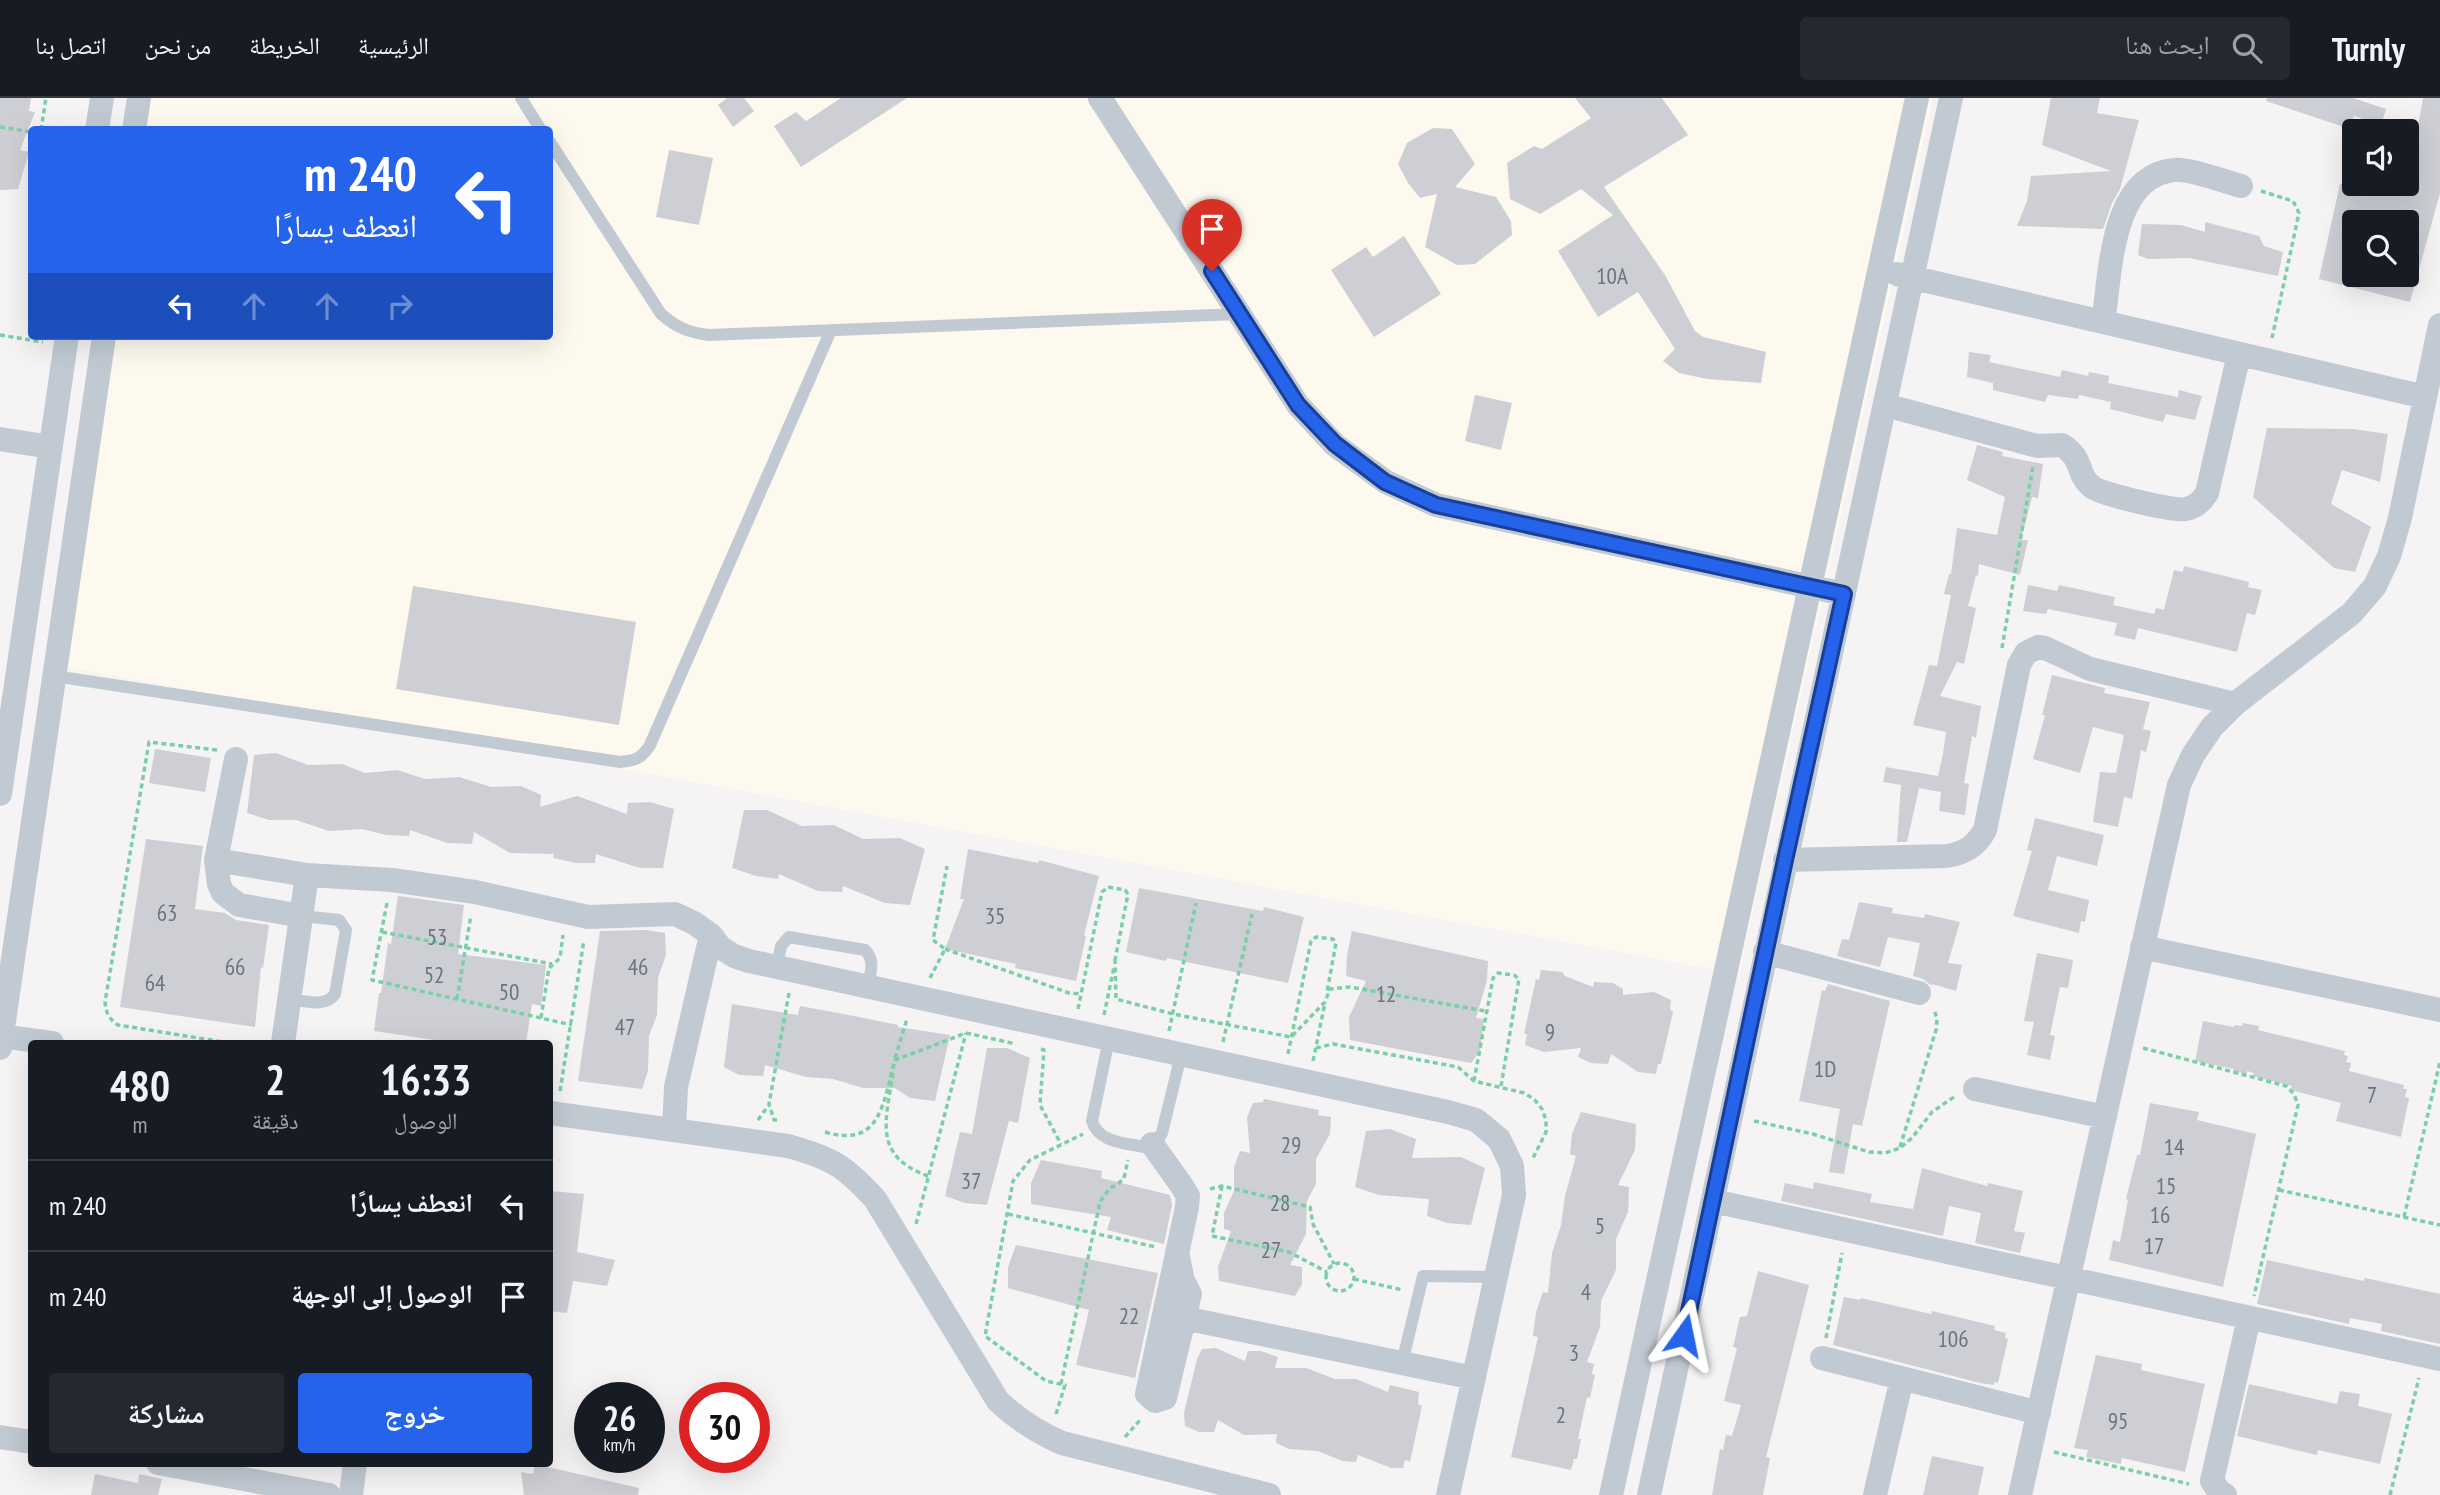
<!DOCTYPE html>
<html lang="ar">
<meta charset="utf-8">
<style>
body{margin:0;font-family:"PT Sans Narrow","Noto Naskh Arabic",sans-serif;background:#242831;color:#f1f3f6;direction:rtl;height:100vh;display:flex;flex-direction:column;font-size:26px;white-space:nowrap}
*{box-sizing:border-box;margin:0}
p{font-size:23px;color:#9ea1a6}
.icon{flex:none;width:38px;height:38px;fill:none;stroke:currentColor;stroke-width:2;stroke-linecap:round;stroke-linejoin:round}
.map{position:relative;flex:1;overflow:hidden;direction:ltr}
.sheet{position:absolute;left:28px;top:942px;width:525px;height:427px;display:flex;flex-direction:column;background:#171b24;border-radius:7px;box-shadow:0 7px 28px #0002;direction:rtl}
.sheet>*{flex:none}
.top-card{position:absolute;left:28px;top:28px;width:525px;height:214px;border-radius:7px;box-shadow:0 7px 28px #0002;direction:rtl;background:#2563eb;color:#fff;overflow:hidden}
.controls{position:absolute;left:2342px;top:21px;display:grid;gap:14px}
.controls a{display:grid;place-items:center;width:77px;height:77px;border-radius:7px;background:#171b24;box-shadow:0 7px 28px #0002;font-size:35px}
.speed{position:absolute;left:574px;top:1284px;display:flex;gap:14px;font-size:35px;font-weight:700;text-align:center}
.speed>*{display:grid;place-content:center;width:91px;height:91px;border-radius:50%;background:#171b24;box-shadow:0 7px 28px #0002;line-height:1}
.speed small{font-size:18px;font-weight:400}
.speed .limit{border:10px solid #d22;background:#fff;color:#111}
.pin{position:absolute;display:grid;place-items:center;width:60px;height:60px;color:#fff;margin:-72px -30px;border-radius:50% 50% 50% 0;rotate:-45deg;box-shadow:0 0 7px #0007}
.pin .icon{rotate:45deg}
.me{position:absolute;width:77px;margin:-38px;rotate:12deg;stroke-linejoin:round;filter:drop-shadow(0 0 5px #0008)}
.turn{display:flex;align-items:center;gap:24px;height:147px;padding:0 21px;font-size:32px}
.turn .icon{width:91px;height:91px;stroke-width:2.5}
.turn b{display:block;font-size:49px;line-height:60px}
.lanes{display:flex;align-items:center;height:66px;padding:0 21px;background:#0003;justify-content:center;gap:35px;direction:ltr}
.lanes .off{opacity:.35}
.eta{display:flex;justify-content:space-evenly;align-items:center;height:119px;text-align:center}
.eta b{font-size:42px;font-weight:700;line-height:49px}
.cta{display:flex;gap:14px;margin-top:auto;padding:14px 21px}
.cta a{flex:1;height:80px;border-radius:7px;background:#2563eb;color:#fff;font-size:28px;font-weight:700;line-height:80px;text-align:center}
.cta a+a{background:#242831;color:#f1f3f6}
ul{padding:0;list-style:none}
li{display:flex;align-items:center;gap:21px;height:91px;padding:0 21px;border-top:2px solid #363941}
li div{flex:1}
li b{display:block;font-size:26px}
li em{font-style:normal}
header{display:flex;align-items:center;gap:42px;box-sizing:border-box;height:98px;padding:0 35px;background:#171b24;border-bottom:2px solid #363941}
header strong{font-size:33px}
nav{display:flex;gap:38px;margin-inline-start:auto;font-size:24px}
.search{width:490px;height:63px;background:#242831;display:flex;align-items:center;gap:18px;box-sizing:border-box;padding:0 24px;border-radius:7px;color:#9ea1a6;font-size:26px}
.map>svg:first-child{display:block}
.commercial{fill:#fdf9ef}
.building{fill:#cdcfd5;fill-rule:evenodd}
.lines{fill:none;stroke-linecap:round;stroke-linejoin:round}
.path{stroke:#7ad0a6;stroke-width:3.5;stroke-dasharray:5 3.5;stroke-linecap:butt}
.lane{stroke:#c1cad2;stroke-width:12}
.street{stroke:#c1cad2;stroke-width:24}
.route-casing{stroke:#184099;stroke-width:18}
.route{stroke:#2563eb;stroke-width:12}
.labels{text-anchor:middle;dominant-baseline:central;stroke-width:6;stroke-linejoin:round;paint-order:stroke}
.number-label{font-size:23px;fill:#6b747e}
</style>
<header>
<strong>Turnly</strong>
<div class="search"><svg class="icon" aria-label="search" viewBox="0 0 24 24"><circle cx="10" cy="10" r="6"/><path d="M15 15l6 6"/></svg>ابحث هنا</div>
<nav><a>الرئيسية</a><a>الخريطة</a><a>من نحن</a><a>اتصل بنا</a></nav>
</header>
<div class="map">
<svg width="2440" height="1397" viewBox="0 0 2440 1397">
<rect width="100%" height="100%" fill="#f5f3f3"/>
<path class="commercial" d="M127,0H1933L1739,876L44,565L92,238H550V32L122,31Z"/>
<path class="building" d="M0,0H31L29,13L35,14L20,52L29,54L18,91L0,92Z
M727,0H744L754,13L733,29L718,7Z
M841,0H907L801,69L774,28L796,14L806,23Z
M1575,0H1662L1688,37L1604,89L1665,177L1695,233L1703,239L1766,254L1761,285L1707,281L1679,275L1663,263L1675,251L1638,194L1598,219L1558,153L1613,117L1581,91L1540,116L1510,101L1507,65L1534,48L1542,51L1591,20Z
M2051,0H2100L2097,15L2139,22L2120,91L2112,105L2103,131L2017,128L2027,103L2031,78L2111,73L2042,47Z
M2267,0H2353L2386,11L2381,27L2354,18L2350,31L2266,3Z
M2423,0H2440V95L2410,204L2319,181L2340,86H2406V46H2412L2418,29ZM2354,124H2406V177H2354Z
M1433,30L1452,31L1475,66L1455,89L1496,99L1511,123L1512,137L1475,166L1457,167L1425,149L1437,96L1420,100L1408,85L1398,66L1407,45Z
M669,52L713,60L699,127L656,119Z
M2205,124L2259,138L2264,148L2283,154L2278,178L2189,160L2148,161L2138,157L2142,126L2181,127L2205,134Z
M1404,138L1441,196L1374,239L1331,172L1366,149L1373,159Z
M1969,254L1991,257L1989,264L2060,279L2062,272L2088,278L2089,274L2109,278L2108,285L2178,299L2179,292L2202,298L2195,322L2166,316L2163,324L2110,311L2111,304L2079,297L2078,301L2048,297L2045,304L1993,292V285L1967,279Z
M1475,297L1512,305L1501,352L1465,343Z
M2267,330L2353,331L2388,336L2380,384L2342,372L2331,406L2371,429L2355,474L2334,470L2253,399Z
M1977,347L2003,354L2002,358L2043,366L2038,400L2032,399L2021,442H2028L2020,477L1979,466L1978,478L1976,477L1968,508L1976,510L1964,566L1957,564L1940,598L1981,608L1976,640L1972,638L1964,685L1969,686L1965,717L1939,713L1941,694L1919,690L1907,744H1897L1901,687L1883,684L1886,669L1938,678L1943,656L1946,634L1913,627L1929,567L1937,568L1951,497L1944,496L1949,476H1951L1957,430L1997,437L2005,399L1967,382Z
M2184,468L2249,484L2248,489L2262,492L2255,517L2247,515L2237,554L2138,530L2135,542L2114,537L2117,525L2048,511L2046,516L2023,513L2028,487L2057,493L2059,487L2115,499L2113,507L2154,516L2156,510L2164,512L2174,472L2183,474Z
M413,488L636,524L619,627L396,591Z
M2052,577L2105,590L2104,595L2150,604L2143,631L2151,633L2146,654L2141,652L2132,701L2124,699L2118,729L2093,724L2100,674L2116,675L2124,637L2093,629L2080,675L2033,661L2045,617H2042Z
M155,651L211,660L205,694L149,685Z
M276,655L308,667L342,666L365,675L397,672L425,681L459,679L491,689L521,688L541,697L540,709L577,698L627,716L628,705L650,704L674,711L663,770H640L596,756L595,765H576L553,760L554,756L510,755L474,734L472,746L447,745L410,732L409,738L386,737L362,731L329,733L296,722H269L247,715L254,657Z
M744,712H767L802,728L834,727L863,741L900,740L925,751L910,807L885,805L843,788L842,794L818,793L779,776L778,781L756,778L732,770Z
M2035,720L2104,737L2097,768L2057,758L2048,792L2089,802L2085,824L2081,823L2079,835L2013,818L2032,753L2027,752Z
M146,741L203,748L195,811L225,815L236,822L269,827L263,870L261,869L255,929L120,909Z
M968,751L1038,765L1039,762L1099,778L1084,837L1086,838L1076,883L1015,870L1016,866L945,851L964,801H960Z
M1139,790L1263,813L1264,809L1304,819L1288,885L1167,860L1166,863L1126,854Z
M398,798L464,807L458,856L546,867L541,908L532,906L526,945H454L374,933L379,895H381L388,845L391,846Z
M1859,804L1893,810L1892,815L1924,820L1925,816L1960,824L1948,865L1962,867L1956,893L1932,886V888L1923,881L1913,878L1920,845L1888,839L1880,869L1837,858L1842,841L1849,842Z
M646,832L665,835L666,857L658,880L657,917L649,938L648,973L642,991L578,983L600,833Z
M1352,833L1488,863L1487,882L1476,920L1484,921L1480,953L1471,965L1350,942L1349,919L1366,883L1346,878L1347,857Z
M2037,855L2073,862L2068,890L2060,889L2050,937L2055,938L2050,962L2027,957L2034,924L2024,923Z
M1541,872L1562,874L1565,878L1593,889L1594,884L1613,885L1623,891V897L1654,894L1671,902L1670,911L1673,914L1661,966H1658L1656,976L1638,974L1611,956L1608,966L1591,965L1578,959L1581,950L1544,954L1525,947L1527,936H1524L1536,881L1539,882Z
M1828,886L1890,903L1862,1028L1853,1026L1844,1076L1829,1074L1840,1011L1799,1003L1822,892L1825,893Z
M732,906L798,917L800,908L859,919L898,927V929L950,937L935,1003L910,1000L895,990H863L833,981L806,979L765,967L763,978L739,977L724,969Z
M2203,923L2234,929V927L2242,928L2243,925L2259,928L2258,932L2345,953L2344,957L2348,958L2346,964L2351,965L2349,973L2404,987L2403,991H2407L2405,999L2409,1000L2401,1039L2336,1023L2341,1005L2291,992L2292,988L2253,978L2254,975L2247,973V976L2233,973L2234,971L2195,963Z
M987,950H1007L1030,960L1018,1025L1009,1023L987,1107L965,1105L945,1098L960,1034L972,1036Z
M1264,1001L1319,1012L1318,1017L1331,1019L1330,1036L1316,1061V1086L1307,1103L1306,1136L1290,1167L1302,1169V1186L1295,1198L1219,1183L1218,1169L1231,1133L1224,1131V1115L1234,1093V1069L1240,1053L1250,1055L1247,1019L1253,1005L1263,1004Z
M2150,1005L2199,1014L2197,1022L2256,1036L2223,1189L2109,1162L2113,1142L2120,1144L2128,1102L2126,1101L2137,1057H2140Z
M1581,1014L1636,1026L1635,1052L1618,1087L1629,1089L1628,1114L1616,1141V1172L1601,1203L1600,1229L1587,1264L1594,1266L1592,1276L1595,1277L1590,1300L1587,1299L1578,1341H1581L1577,1361H1574L1571,1372L1511,1359L1538,1239L1533,1238L1536,1214L1543,1194L1548,1195L1552,1155L1561,1127L1565,1098L1576,1058L1570,1056L1572,1036Z
M1390,1031L1416,1041L1412,1060L1461,1059L1485,1070L1471,1127L1447,1125L1427,1118L1429,1101L1379,1097L1355,1089L1366,1033Z
M1041,1062L1102,1073L1101,1080L1170,1097L1172,1107L1164,1146L1107,1132L1111,1119L1031,1106V1085Z
M1922,1070L1987,1088L1988,1085L2023,1093L2014,1133L2025,1135L2020,1155L1975,1145L1981,1115L1949,1108L1943,1138L1781,1103L1785,1085L1813,1091L1814,1084L1872,1096L1870,1104L1913,1111Z
M550,1093L584,1096L577,1154L615,1162L607,1188L573,1183L567,1215L550,1213Z
M1016,1147L1158,1175L1135,1280L1076,1267L1089,1212L1008,1190V1169Z
M2267,1162L2364,1183L2365,1180L2440,1196V1246L2381,1233L2382,1226L2350,1220L2349,1226L2257,1206Z
M1758,1173L1809,1187L1766,1359L1770,1360L1763,1397H1712L1720,1351L1723,1352L1726,1337L1732,1338L1741,1307L1724,1303L1737,1250L1733,1249L1740,1219L1747,1218Z
M1844,1199L1860,1202L1861,1200L1931,1216L1932,1213L1995,1228L1994,1232L2006,1235L2005,1240L2008,1241L1998,1285L1994,1284V1287L1980,1285L1833,1247Z
M1216,1250L1245,1263L1248,1253H1261L1278,1259L1275,1270H1306L1335,1281H1356L1388,1294L1390,1287L1419,1294L1418,1306L1422,1308L1410,1364L1405,1362L1403,1370H1391L1358,1357L1356,1364L1342,1363L1318,1353L1289,1351L1276,1345L1277,1336L1244,1337L1218,1322L1214,1334H1199L1185,1328L1184,1315L1197,1261L1202,1251Z
M2096,1257L2142,1266L2141,1272L2205,1286L2185,1374L2122,1360L2121,1366L2086,1359L2088,1352L2074,1350Z
M2249,1286L2337,1306L2340,1293L2360,1296L2358,1308L2392,1316L2380,1366L2318,1352L2317,1357L2237,1338Z
M1932,1358L1984,1369L1978,1397H1923Z
M535,1366L639,1390L638,1397H524L521,1374L533,1376Z
M95,1376L138,1385L139,1376L162,1381L158,1397H91Z"/>
<g class="lines">
<path class="path" d="M0,29L32,34
M41,32L46,0
M2261,93L2293,103L2299,115L2272,240
M0,237L43,244
M2002,550L2033,368
M217,652L149,644L105,904C106,915 109,921 118,927L229,945
M387,805L372,882L572,927
M382,834L552,866
M945,851L1069,895L1081,896
M1115,861L1116,901L1173,916L1291,939L1325,904L1330,891L1350,889L1485,913
M930,880L945,851L933,842L947,768
M457,901L471,817
M1078,911L1102,794L1108,789L1125,792L1128,796L1115,862
M1104,917L1114,869
M541,920L549,870L560,860L563,837
M1169,933L1196,805
M1223,944L1252,816
M1316,950L1333,946L1458,969L1474,983L1524,995L1534,1001L1542,1011L1546,1022V1034L1533,1060
M2143,950L2286,988L2294,996L2298,1007L2254,1198
M1041,951L1044,952L1040,1007L1061,1046
M1288,956L1311,843L1316,839L1333,841L1336,845L1327,894
M895,960L907,921
M1313,963L1325,905
M893,975C886,1022 872,1058 928,1078
M1474,983L1493,880L1498,875L1514,877L1519,881L1501,988
M560,993L584,842
M758,1022L768,1008
M777,1022H774L769,1006L789,895
M1754,1023L1813,1036L1869,1054L1885,1055L1900,1050L1912,1040L1932,1014L1954,999
M825,1034C882,1051 883,1003 895,962L966,935L1016,946
M1900,1049L1936,932L1937,921L1934,911
M1222,1088L1212,1138L1289,1154L1327,1174
M1210,1091L1222,1088L1310,1109L1313,1126L1334,1166
M2279,1092L2440,1127
M1008,1116L1156,1149
M2404,1119L2440,964
M916,1126L966,935
M1326 1179a14 14 0 1 1 28 0a14 14 0 1 1-28 0Z
M1354,1181L1403,1192
M1826,1240L1842,1155
M1061,1286L1100,1104L1110,1090L1118,1086L1124,1080L1128,1062
M1056,1316L1065,1287L1046,1283L985,1238L1013,1083L1030,1062L1083,1036
M1125,1339L1141,1321
M2054,1354L2189,1386
M2390,1397L2419,1280"/>
<path class="lane" d="M521,0L541,32
M550,44L661,216C676,229 689,235 709,237L1239,216
M54,578L620,664C635,663 642,660 650,647L831,232
M777,868L781,848L789,839L865,852C876,863 870,875 868,889
M289,901C305,903 325,910 335,896L346,832L339,822L302,818
M1109,941L1092,1023C1099,1045 1125,1045 1145,1049L1158,1042L1162,1035L1181,957
M1402,1265L1423,1178L1496,1179"/>
<path class="street" d="M1100,0L1298,307L1335,347L1386,384L1436,407L1844,496
M97,32L102,0
M134,32L139,0
M1897,176L2425,299
M2103,224C2111,176 2110,78 2174,72C2188,70 2226,84 2241,88
M1885,307L2037,348L2062,347C2085,362 2075,375 2092,389C2100,396 2176,414 2186,411C2196,409 2202,403 2207,395L2239,256
M0,341L51,349
M236,661L216,762L219,786L223,795L239,807L302,818
M0,696L67,238
M216,762L307,777L392,782L475,794L588,819L675,816L694,825L711,837L720,849L734,858L749,863L1448,1014L1476,1022L1499,1041L1512,1068L1514,1097L1448,1397
M1785,762L1947,758C1965,755 1976,748 1985,732L2019,567L2026,555L2038,549L2045,550L2090,571L2235,606
M2142,849L2440,912
M1765,854L1919,895
M0,938L52,945
M283,945L307,777
M0,950L104,238
M1975,991L2105,1019
M550,1015L788,1048C831,1060 844,1067 875,1101L998,1303C1018,1322 1037,1334 1062,1345L1269,1397
M674,1032L676,989L711,837
M1152,1046L1182,1088L1188,1098L1187,1109L1147,1296L1155,1303L1165,1300L1190,1196L1183,1183L1177,1154
M1713,1103L2440,1261
M1184,1220L1474,1280
M1822,1260L2039,1315
M0,1339L32,1344
M158,1365L329,1397
M351,1397L355,1365
M1611,1397L1917,0
M1649,1397L1951,0
M1875,1397L1902,1280
M2020,1397L2179,687L2193,657L2212,629L2235,606L2352,515L2375,488L2389,458L2400,420L2440,227
M2225,1397L2219,1393L2212,1383L2249,1220"/>
</g>
<g class="lines">
<g class="route-casing">
<path id="route" d="M1212,173L1298,307L1335,346L1385,384L1436,407L1844,496L1785,762L1684,1237"/>
</g>
<use href="#route" class="route"/>
</g>
<g class="labels">
<g class="number-label">
<text x="1612" y="177">10A</text>
<text x="167" y="814">63</text>
<text x="995" y="817">35</text>
<text x="437" y="838">53</text>
<text x="235" y="868">66</text>
<text x="638" y="868">46</text>
<text x="434" y="876">52</text>
<text x="155" y="884">64</text>
<text x="509" y="893">50</text>
<text x="1386" y="895">12</text>
<text x="625" y="928">47</text>
<text x="1550" y="933">9</text>
<text x="1825" y="970">1D</text>
<text x="2372" y="996">7</text>
<text x="1291" y="1046">29</text>
<text x="2174" y="1048">14</text>
<text x="971" y="1082">37</text>
<text x="2166" y="1087">15</text>
<text x="1280" y="1104">28</text>
<text x="2160" y="1116">16</text>
<text x="1600" y="1127">5</text>
<text x="2154" y="1147">17</text>
<text x="1271" y="1151">27</text>
<text x="1586" y="1193">4</text>
<text x="1129" y="1217">22</text>
<text x="1953" y="1240">106</text>
<text x="1574" y="1254">3</text>
<text x="1561" y="1316">2</text>
<text x="2118" y="1322">95</text>
</g>
</g>
</svg>
<div class="controls">
<a><svg class="icon" aria-label="sound" viewBox="0 0 24 24"><path d="M4 9h4l5-4v14l-5-4H4zM17 9q2 3 0 6"/></svg></a>
<a><svg class="icon" aria-label="search" viewBox="0 0 24 24"><circle cx="10" cy="10" r="6"/><path d="M15 15l6 6"/></svg></a>
</div>
<div class="speed"><div>26<small>km/h</small></div><div class="limit">30</div></div>
<div class="pin" style="left:1212px;top:173px;background:#d93025"><svg class="icon" aria-label="arrive" viewBox="0 0 24 24"><path d="M6 21V4h12l-3 4 3 4H6"/></svg></div>
<svg class="me" style="left:1684px;top:1237px" viewBox="-20 -20 40 40"><path d="M0-17L14 15 0 8-14 15z" fill="#2563eb" stroke="#fff" stroke-width="4"/></svg>
<div class="top-card">
<div class="turn"><svg class="icon" aria-label="left" viewBox="0 0 24 24"><path d="M17 20v-9H6M10 6l-5 5 5 5"/></svg><div><b>240 m</b>انعطف يسارًا</div></div>
<div class="lanes"><svg class="icon" aria-label="left" viewBox="0 0 24 24"><path d="M17 20v-9H6M10 6l-5 5 5 5"/></svg><svg class="icon off" aria-label="ahead" viewBox="0 0 24 24"><path d="M12 20V5M6 11l6-6 6 6"/></svg><svg class="icon off" aria-label="ahead" viewBox="0 0 24 24"><path d="M12 20V5M6 11l6-6 6 6"/></svg><svg class="icon off" aria-label="right" viewBox="0 0 24 24"><path d="M7 20v-9h11M14 6l5 5-5 5"/></svg></div>
</div>
<section class="sheet">
<div class="eta">
<div><b>16:33</b><p>الوصول</p></div>
<div><b>2</b><p>دقيقة</p></div>
<div><b>480</b><p>m</p></div>
</div>
<ul>
<li><svg class="icon" aria-label="left" viewBox="0 0 24 24"><path d="M17 20v-9H6M10 6l-5 5 5 5"/></svg><div><b>انعطف يسارًا</b></div><em>240 m</em></li>
<li><svg class="icon" aria-label="arrive" viewBox="0 0 24 24"><path d="M6 21V4h12l-3 4 3 4H6"/></svg><div><b>الوصول إلى الوجهة</b></div><em>240 m</em></li>
</ul>
<div class="cta"><a>خروج</a><a>مشاركة</a></div>
</section>
</div>
